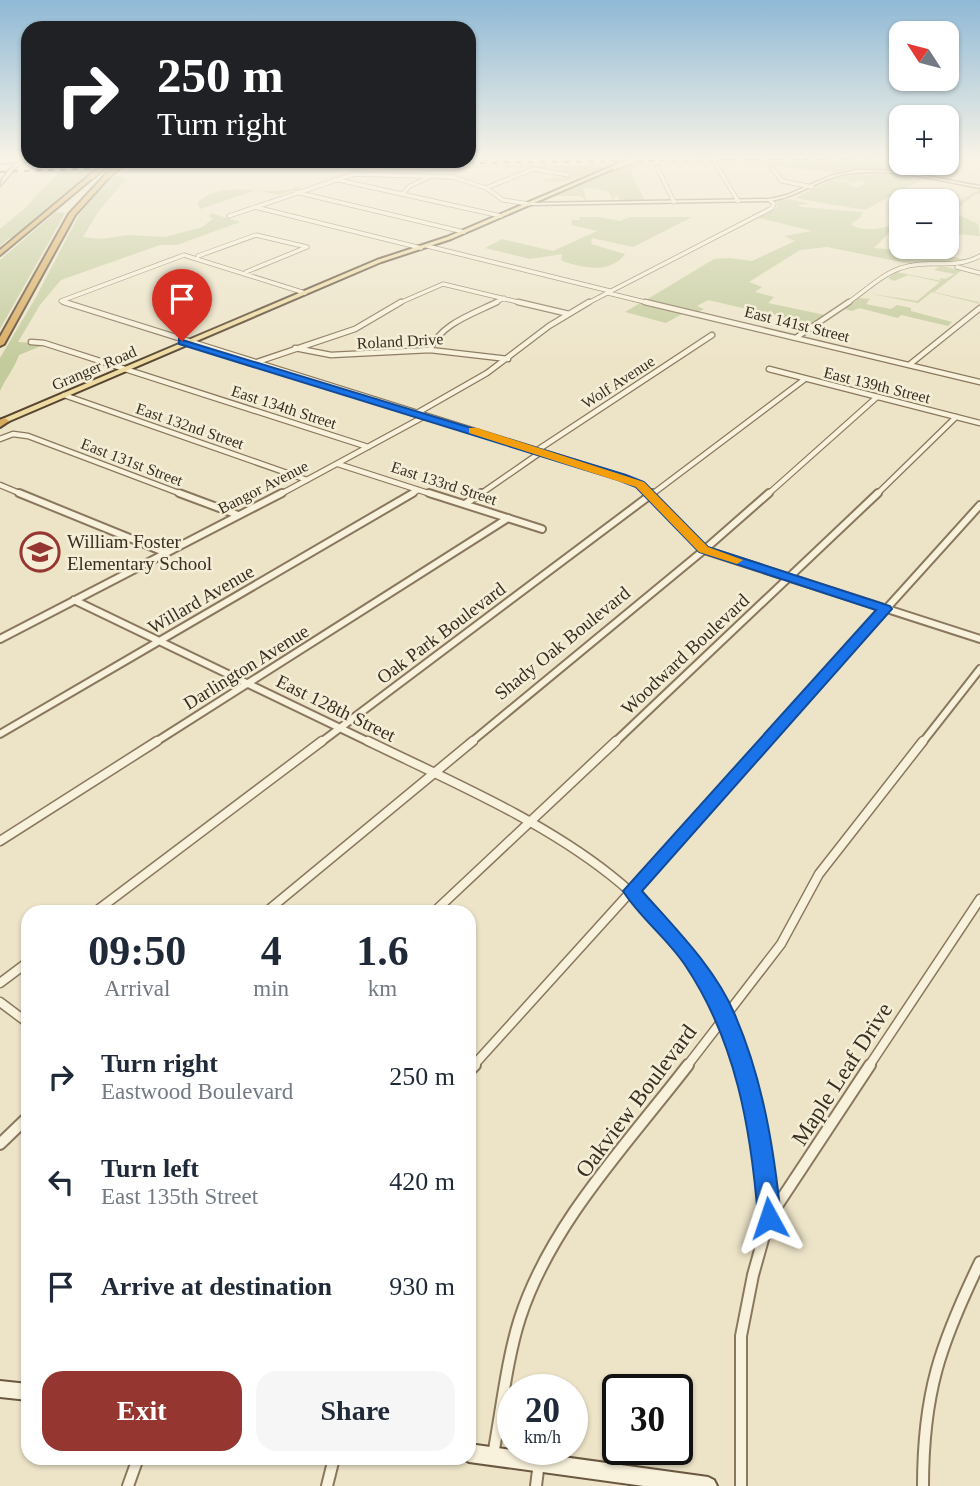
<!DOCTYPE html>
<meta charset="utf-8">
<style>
body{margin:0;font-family:Georgia,serif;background:#f6f6f7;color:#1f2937;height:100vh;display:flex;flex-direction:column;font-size:26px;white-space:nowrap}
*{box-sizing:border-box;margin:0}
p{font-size:23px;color:#747a83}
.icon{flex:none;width:38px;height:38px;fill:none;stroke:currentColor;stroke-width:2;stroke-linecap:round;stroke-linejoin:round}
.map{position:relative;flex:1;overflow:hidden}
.panel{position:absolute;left:21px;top:905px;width:455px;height:560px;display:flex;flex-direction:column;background:#fff;border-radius:21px;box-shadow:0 2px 5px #0004}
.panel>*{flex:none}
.guide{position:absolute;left:21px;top:21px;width:455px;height:147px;border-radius:21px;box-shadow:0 2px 5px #0004;background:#202124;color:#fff;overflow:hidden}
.needle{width:46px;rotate:306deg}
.buttons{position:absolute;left:889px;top:21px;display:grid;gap:14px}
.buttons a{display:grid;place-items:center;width:70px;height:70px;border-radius:14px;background:#fff;box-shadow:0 2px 5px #0004;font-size:35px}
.speed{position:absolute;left:497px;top:1374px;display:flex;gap:14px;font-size:35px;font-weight:700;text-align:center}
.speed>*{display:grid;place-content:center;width:91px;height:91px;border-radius:50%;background:#fff;box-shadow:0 2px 5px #0004;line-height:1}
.speed small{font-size:18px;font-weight:400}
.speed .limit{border:4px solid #111;border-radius:10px;background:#fff;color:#111}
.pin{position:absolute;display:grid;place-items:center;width:60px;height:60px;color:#fff;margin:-72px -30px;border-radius:50% 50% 50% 0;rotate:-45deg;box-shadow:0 0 7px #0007}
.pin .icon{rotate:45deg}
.me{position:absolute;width:77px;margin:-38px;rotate:355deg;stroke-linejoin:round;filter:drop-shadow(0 0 5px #0008)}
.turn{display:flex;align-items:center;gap:24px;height:147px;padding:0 21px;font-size:32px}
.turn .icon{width:91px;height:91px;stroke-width:2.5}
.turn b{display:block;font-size:49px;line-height:60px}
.eta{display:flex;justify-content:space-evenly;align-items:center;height:119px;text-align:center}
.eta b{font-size:42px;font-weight:700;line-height:49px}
.primary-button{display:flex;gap:14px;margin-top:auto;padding:14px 21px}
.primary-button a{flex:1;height:80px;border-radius:21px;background:#953630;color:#fff;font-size:28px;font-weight:700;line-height:80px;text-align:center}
.primary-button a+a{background:#f6f6f7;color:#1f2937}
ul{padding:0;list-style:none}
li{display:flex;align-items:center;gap:21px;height:105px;padding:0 21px}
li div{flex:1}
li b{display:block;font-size:26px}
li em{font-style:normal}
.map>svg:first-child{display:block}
.green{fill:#c3cb9c}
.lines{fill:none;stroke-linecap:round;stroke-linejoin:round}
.stream{stroke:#6f908a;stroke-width:2}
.minor-far4-casing{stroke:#89775e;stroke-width:5}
.minor-far3-casing{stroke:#89775e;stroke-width:7}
.minor-far2-casing{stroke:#89775e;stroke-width:10}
.minor-far1-casing{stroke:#89775e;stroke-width:11}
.minor-casing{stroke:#89775e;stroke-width:14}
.tertiary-casing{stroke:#89775e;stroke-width:3}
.secondary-casing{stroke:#6a5841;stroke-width:4}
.primary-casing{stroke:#574531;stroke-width:4}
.motorway-casing{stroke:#574531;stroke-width:4}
.minor-far4{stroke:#f8f1db;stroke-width:3.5}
.minor-far3{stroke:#f8f1db;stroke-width:4.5}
.minor-far2{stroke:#f8f1db;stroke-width:6}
.minor-far1{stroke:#f8f1db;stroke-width:8}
.minor{stroke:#f8f1db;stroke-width:10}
.tertiary{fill:#f8f1db;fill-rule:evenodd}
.secondary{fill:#f8f1db;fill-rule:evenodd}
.primary{fill:#eedba2;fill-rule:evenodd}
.motorway{fill:#d8aa5d;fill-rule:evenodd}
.rail{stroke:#392e21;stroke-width:2;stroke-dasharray:6 6;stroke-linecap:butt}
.primary-bridge-casing{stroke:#574531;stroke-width:7;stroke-linecap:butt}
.motorway-bridge-casing{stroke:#574531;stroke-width:8;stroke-linecap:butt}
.primary-bridge{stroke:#eedba2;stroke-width:5}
.motorway-bridge{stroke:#d8aa5d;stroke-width:6}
.route{fill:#1a73e8;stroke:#114b97;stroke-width:2}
.slow{fill:#f59e0b}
.labels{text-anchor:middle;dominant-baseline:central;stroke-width:5;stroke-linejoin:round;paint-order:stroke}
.far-street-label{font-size:16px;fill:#392e21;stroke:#f5eed7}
.poi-label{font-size:19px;fill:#392e21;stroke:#f5eed7;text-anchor:start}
.street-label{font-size:19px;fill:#392e21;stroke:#f5eed7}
.near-street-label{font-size:23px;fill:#392e21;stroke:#f5eed7}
</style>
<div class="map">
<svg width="980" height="1486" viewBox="0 0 980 1486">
<rect width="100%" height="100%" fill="#ede4c8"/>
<path class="green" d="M901,160V163H944L923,175L893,172L838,173L774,166L784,181L772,165H768L771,170L765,163L660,165L661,168L656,165V171L653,165H637L631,172L645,201H650L622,202L616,195L613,201L608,191L588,187L583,189L587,201L581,196H555L621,167C592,168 569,189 540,180L570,176L561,171L564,169L483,166L466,169L457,166L325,168Z
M102,169L17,239L9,238L0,246V229L24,209L61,170Z
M884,173L914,177L908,183L917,178L923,179L865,210L795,198L831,180L851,183L850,186L858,188L866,183L863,180L855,182L833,179L855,174Z
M115,175L126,179L98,212L83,237L102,239L128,235L166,237L202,227L213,219L209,216L211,213L240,222L177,245H160L61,280L40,305L18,342L46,344L19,355C14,369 6,378 0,391V358L36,297L79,215L93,196Z
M297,187H301L279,195L256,190L200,209L197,203C223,177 268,199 297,187Z
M980,189V194L974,195L953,212L978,224L980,236L947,233V208Z
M789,199L810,204L797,205L802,207L862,212L860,218L851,224C862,234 886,227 901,224V230L889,233L874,248L937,254L969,260L906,263L827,247L800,250L749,282L762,287L755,292L774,297L768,303L825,315L812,324L708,300L697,306L704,309L696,313L615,293L646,300L714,259L730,258L752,261L795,241L784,236L812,231L759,218L778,207L777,201Z
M56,212L65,213L0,329V260Z
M579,217H598L620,221L630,217H692L633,247L592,238L591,244L625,254C611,273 587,269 565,262L561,260L562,254L530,259L485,248L502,239L553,251L597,231L572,225L571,220H580Z
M940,266L962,270L934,292L978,302L980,304L932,292L918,303L867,293L917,301L940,282L908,275L894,281L888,278L896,272L942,281L939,278L946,279L954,274L934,270Z
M610,295L693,315V316L682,314L666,323L625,312L640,303Z
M859,298L870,299L866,304L891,309L897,305L911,308V311L952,322L948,326L901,315L898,318L859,308L852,311L844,309Z"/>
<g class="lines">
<path class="stream" d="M0,164L58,161"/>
<g class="minor-far4-casing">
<path id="minor-far4" d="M717,166L738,201
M657,167L674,202
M771,167L782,181L812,187
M334,179L501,216
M486,188L533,169L568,175
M296,192L464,232
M402,194L410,186L427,178
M255,207L421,248
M229,216L354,174L453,177L486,188L503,200L529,204
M427,246L610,291
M198,256L256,235L307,247
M957,267L980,273
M246,272L307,247
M608,293L653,304
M61,301L69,304
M61,301L184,255L305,293
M397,304L443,284L526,304
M493,304L504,298
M586,304L772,208L774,204L770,200
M846,304C863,293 882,274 901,268C929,258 952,271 980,256"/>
</g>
<g class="minor-far3-casing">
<path id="minor-far3" d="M64,302L622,477L640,485L649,495
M518,302L569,314
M645,302L980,382
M797,337L849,302
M31,342L44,343L368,447
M295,348L331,355L430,350L508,359
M430,350C440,324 473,314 497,302
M254,363L355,329L401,302
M909,365L980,308
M769,369L980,423
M64,395L307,480
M417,413L487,373L549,326L589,302
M0,439L13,434L28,436L184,495
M536,451L712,335
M338,464L434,495
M0,485L24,495
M279,495L425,416
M410,495L418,490
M479,495L541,452
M651,495L805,379
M767,495L877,397
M876,495L956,417"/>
</g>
<g class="minor-far2-casing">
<path id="minor-far2" d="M19,493L164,552
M179,493L238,515
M429,493L542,529
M648,493L704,550L980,639
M465,504L481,493
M74,600L371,743
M0,639L282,493
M0,734L413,493
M154,743L508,518
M320,743L653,493
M470,743L704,550L769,493
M614,743L878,493
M765,743L980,505
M922,743L980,669"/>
</g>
<g class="minor-far1-casing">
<path id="minor-far1" d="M368,741C531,820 682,877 743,1066
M0,841L157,741
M95,912L322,741
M266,912L473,741
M434,912L616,741
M0,983L28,962
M0,1002L28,1023
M473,1066L767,741
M687,1066L781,944L819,874L923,741
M869,1066L980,899"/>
</g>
<g class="minor-casing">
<path id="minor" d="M743,1065L760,1141L769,1218
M469,1071L475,1065
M0,1144L28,1117
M493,1455C501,1413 507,1358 520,1318C551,1223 628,1143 688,1065
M128,1486L138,1458
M327,1486L334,1458
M536,1486L539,1462
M741,1486V1336L753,1275L769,1218L870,1065
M923,1486C923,1393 940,1345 980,1262"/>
</g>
<g class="tertiary-casing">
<path id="tertiary" d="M28,157V160L17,166L0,186C3,173 16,163 28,157Z
M858,170C900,169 939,179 980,186V188C935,180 886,165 841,175C816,181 797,197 770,201L529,205L527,204L529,203L770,199L787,195L830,176Z"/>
</g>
<g class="secondary-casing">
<path id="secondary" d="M0,1381L28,1384V1400L0,1397Z
M469,1444L708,1477L714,1480L717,1486H644L469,1462L462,1458H469Z"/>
</g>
<g class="primary-casing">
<path id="primary" d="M613,166L617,167L451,239L381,262L0,425V420L377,260L447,237Z"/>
</g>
<g class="motorway-casing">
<path id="motorway" d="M90,175L95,176L0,255V250Z
M105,175L110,176L75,215L4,344L0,346V337L69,214Z
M5,418L9,421L0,427V420Z"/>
</g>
<use href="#minor-far4" class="minor-far4"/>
<use href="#minor-far3" class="minor-far3"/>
<use href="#minor-far2" class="minor-far2"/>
<use href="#minor-far1" class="minor-far1"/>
<use href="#minor" class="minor"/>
<use href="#tertiary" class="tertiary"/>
<use href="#secondary" class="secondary"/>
<use href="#primary" class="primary"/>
<use href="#motorway" class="motorway"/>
<path class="rail" d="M947,157H980
M0,172L128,167L901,158"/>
<g class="primary-bridge-casing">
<path id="primary-bridge" d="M615,167L642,156"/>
</g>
<g class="motorway-bridge-casing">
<path id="motorway-bridge" d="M92,176L110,161
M107,176L124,161"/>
</g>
<use href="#primary-bridge" class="primary-bridge"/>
<use href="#motorway-bridge" class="motorway-bridge"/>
</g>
<linearGradient id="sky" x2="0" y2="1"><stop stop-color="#8fb9d6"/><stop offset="0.43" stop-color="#f7f3e6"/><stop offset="1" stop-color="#f7f3e6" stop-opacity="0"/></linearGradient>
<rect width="980" height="364" fill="url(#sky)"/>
<path class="route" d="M179,339L626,475L644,482L708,547L890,606L892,609L642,891C675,928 716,969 735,1015C763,1080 774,1149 781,1218L777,1225L769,1228L761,1225L758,1218C751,1129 736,1041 685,965C667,938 640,918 623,891L876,610L699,552L636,487L618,480L179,344Z"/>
<path class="slow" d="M469,428H477L644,482L708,547L743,560L737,564L699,552L636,487L469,433Z"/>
<defs>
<g id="school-ring" transform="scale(2.0125)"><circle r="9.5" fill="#f5eed7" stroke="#953630" stroke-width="1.5"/><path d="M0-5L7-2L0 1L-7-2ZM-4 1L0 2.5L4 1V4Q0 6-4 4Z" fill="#953630"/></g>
</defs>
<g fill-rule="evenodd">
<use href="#school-ring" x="40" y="552"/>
</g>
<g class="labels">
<g class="far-street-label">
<text transform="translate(797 324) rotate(14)">East 141st Street</text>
<text transform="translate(400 341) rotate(-3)">Roland Drive</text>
<text transform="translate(94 368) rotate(-23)">Granger Road</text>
<text transform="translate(618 382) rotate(-33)">Wolf Avenue</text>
<text transform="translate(877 385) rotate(14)">East 139th Street</text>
<text transform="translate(284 407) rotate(18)">East 134th Street</text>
<text transform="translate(190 426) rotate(19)">East 132nd Street</text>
<text transform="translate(132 462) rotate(21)">East 131st Street</text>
<text transform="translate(444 483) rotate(18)">East 133rd Street</text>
<text transform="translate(263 487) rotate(-27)">Bangor Avenue</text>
</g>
<g class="poi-label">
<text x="67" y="541">William Foster<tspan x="67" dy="22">Elementary School</tspan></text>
</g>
<g class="street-label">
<text transform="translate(201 599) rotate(-30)">Willard Avenue</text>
<text transform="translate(441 633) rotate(-37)">Oak Park Boulevard</text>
<text transform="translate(562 643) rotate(-39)">Shady Oak Boulevard</text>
<text transform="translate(685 654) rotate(-43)">Woodward Boulevard</text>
<text transform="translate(246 667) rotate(-32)">Darlington Avenue</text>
<text transform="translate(336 708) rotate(26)">East 128th Street</text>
</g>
<g class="near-street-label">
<text transform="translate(842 1074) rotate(-57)">Maple Leaf Drive</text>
<text transform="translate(636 1101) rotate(-53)">Oakview Boulevard</text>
</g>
</g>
</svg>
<div class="buttons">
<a><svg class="needle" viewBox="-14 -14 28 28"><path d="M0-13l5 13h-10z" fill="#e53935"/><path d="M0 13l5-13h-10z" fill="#747a83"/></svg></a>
<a>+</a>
<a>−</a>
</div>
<div class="speed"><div>20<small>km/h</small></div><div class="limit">30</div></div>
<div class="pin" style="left:182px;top:341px;background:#d93025"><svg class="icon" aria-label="arrive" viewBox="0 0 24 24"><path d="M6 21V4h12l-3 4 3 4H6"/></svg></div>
<svg class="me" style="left:769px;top:1218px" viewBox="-20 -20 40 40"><path d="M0-17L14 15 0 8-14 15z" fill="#1a73e8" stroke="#fff" stroke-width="4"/></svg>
<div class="guide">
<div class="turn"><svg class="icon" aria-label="right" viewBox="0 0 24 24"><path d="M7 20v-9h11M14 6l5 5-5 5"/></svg><div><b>250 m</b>Turn right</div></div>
</div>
<section class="panel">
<div class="eta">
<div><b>09:50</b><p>Arrival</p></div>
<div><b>4</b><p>min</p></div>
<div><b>1.6</b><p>km</p></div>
</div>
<ul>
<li><svg class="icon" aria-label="right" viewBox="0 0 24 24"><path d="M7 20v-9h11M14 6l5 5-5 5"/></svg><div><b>Turn right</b><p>Eastwood Boulevard</p></div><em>250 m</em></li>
<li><svg class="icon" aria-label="left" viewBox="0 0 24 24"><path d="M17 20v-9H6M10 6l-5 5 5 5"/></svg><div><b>Turn left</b><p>East 135th Street</p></div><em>420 m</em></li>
<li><svg class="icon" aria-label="arrive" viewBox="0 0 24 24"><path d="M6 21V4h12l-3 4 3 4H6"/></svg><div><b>Arrive at destination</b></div><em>930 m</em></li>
</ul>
<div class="primary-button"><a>Exit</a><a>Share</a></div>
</section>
</div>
